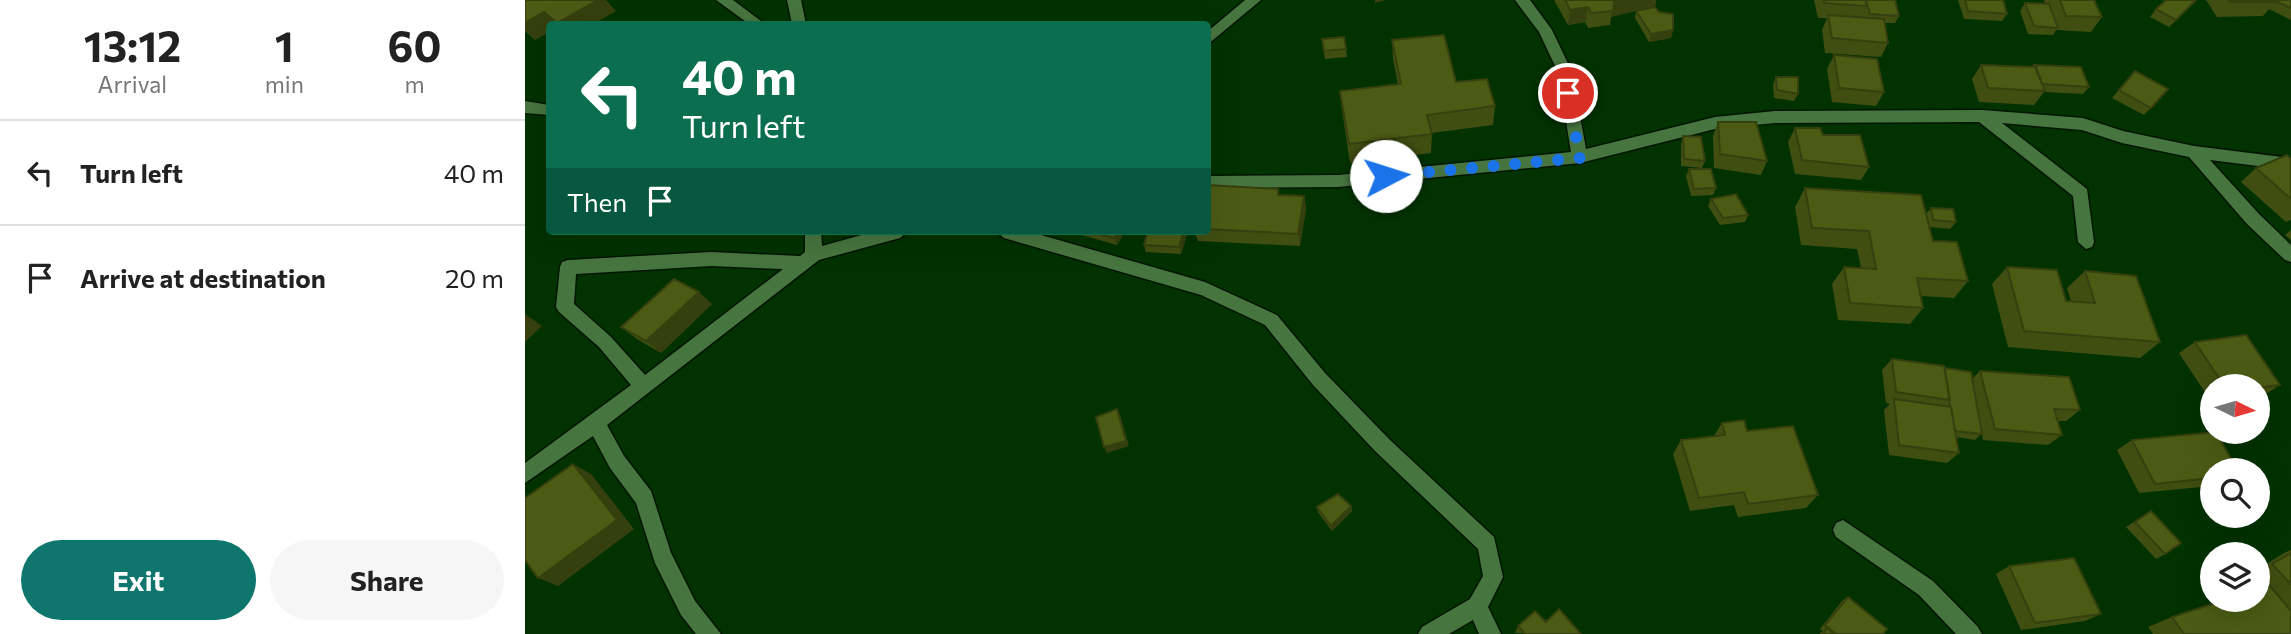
<!DOCTYPE html>
<style>
body{margin:0;font-family:Commissioner,sans-serif;background:#f6f6f6;color:#222;height:100vh;display:flex;flex-direction:column;font-size:26px;white-space:nowrap}
*{box-sizing:border-box;margin:0}
p{font-size:23px;color:#767676}
.icon{flex:none;width:38px;height:38px;fill:none;stroke:currentColor;stroke-width:2;stroke-linecap:round;stroke-linejoin:round}
.map{position:relative;flex:1;overflow:hidden}
.panel{display:flex;flex-direction:column;background:#fff;width:525px}
.panel>*{flex:none}
.guide{position:absolute;left:21px;top:21px;width:665px;height:214px;border-radius:7px;box-shadow:0 7px 28px #0002;background:#0b6e4f;color:#fff;overflow:hidden}
.needle{width:46px;rotate:95deg}
.buttons{position:absolute;left:1675px;top:374px;display:grid;gap:14px}
.buttons a{display:grid;place-items:center;width:70px;height:70px;border-radius:50%;background:#fff;box-shadow:0 7px 28px #0002;font-size:35px}
.pin{position:absolute;display:grid;place-items:center;width:60px;height:60px;color:#fff;margin:-30px;border:4px solid #fff;border-radius:50%;box-shadow:0 2px 7px #0007}
.me{position:absolute;width:77px;margin:-38px;rotate:85deg;stroke-linejoin:round;filter:drop-shadow(0 0 5px #0008)}
.turn{display:flex;align-items:center;gap:24px;height:147px;padding:0 21px;font-size:32px}
.turn .icon{width:91px;height:91px;stroke-width:2.5}
.turn b{display:block;font-size:49px;line-height:60px}
.then{display:flex;align-items:center;height:66px;padding:0 21px;background:#0003;gap:14px;font-size:26px}
.eta{display:flex;justify-content:space-evenly;align-items:center;height:119px;text-align:center}
.eta b{font-size:42px;font-weight:700;line-height:49px}
.primary-button{display:flex;gap:14px;margin-top:auto;padding:14px 21px}
.primary-button a{flex:1;height:80px;border-radius:42px;background:#0f766e;color:#fff;font-size:28px;font-weight:700;line-height:80px;text-align:center}
.primary-button a+a{background:#f6f6f6;color:#222}
ul{padding:0;list-style:none}
li{display:flex;align-items:center;gap:21px;height:105px;padding:0 21px;border-top:2px solid #e0e0e0}
li div{flex:1}
li b{display:block;font-size:26px}
li em{font-style:normal}
main{display:flex;flex:1;min-height:0}
.map>svg:first-child{display:block}
.lines{fill:none;stroke-linecap:round;stroke-linejoin:round}
.minor-casing{stroke:#021600;stroke-width:3}
.minor{fill:#47753f;fill-rule:evenodd}
.wall{fill:#414e11}
.shaded-wall{fill:#35400e}
.building{fill:#4c5b14;stroke:#35400e;stroke-width:2}
.route{stroke:#1a73e8;stroke-width:12;stroke-dasharray:0 21.6}
</style>
<main>
<section class="panel">
<div class="eta">
<div><b>13:12</b><p>Arrival</p></div>
<div><b>1</b><p>min</p></div>
<div><b>60</b><p>m</p></div>
</div>
<ul>
<li><svg class="icon" aria-label="left" viewBox="0 0 24 24"><path d="M17 20v-9H6M10 6l-5 5 5 5"/></svg><div><b>Turn left</b></div><em>40 m</em></li>
<li><svg class="icon" aria-label="arrive" viewBox="0 0 24 24"><path d="M6 21V4h12l-3 4 3 4H6"/></svg><div><b>Arrive at destination</b></div><em>20 m</em></li>
</ul>
<div class="primary-button"><a>Exit</a><a>Share</a></div>
</section>
<div class="map">
<svg width="1766" height="634" viewBox="0 0 1766 634">
<rect width="100%" height="100%" fill="#023200"/>
<g class="lines">
<g class="minor-casing">
<path id="minor" d="M191,0H208L240,24H224Z
M262,0H276L281,24H267Z
M720,0H736L682,45V32Z
M990,0H1005L1027,30L1047,72L1061,149L1190,117L1250,111L1457,110L1558,118L1598,131L1669,146L1766,158V170L1685,160L1734,214L1766,245V262L1760,260L1722,224L1664,157L1597,143L1557,130L1477,123L1562,189L1569,242L1567,247L1561,249L1553,242L1548,196L1454,122L1250,123L1190,129L1055,163L813,187L682,188V176L813,175L1046,152L1033,72L1014,32Z
M0,101L24,105V115L0,113Z
M280,231H296L297,246L351,231H383L375,238L294,260L82,425L99,456L126,491L146,553L170,601L196,634H171L156,615L130,563L111,503L85,468L68,436L0,483V463L106,385L74,347L34,312L31,307L35,267L37,262L43,260L186,252L275,256L280,252ZM186,266L258,269L120,375L86,337L49,304L51,274Z
M471,231H502L680,282L752,315L800,373L864,439L969,537L978,577L963,607L976,634H954L948,620L924,634H893L897,627L945,599L958,576L953,549L850,451L788,385L740,325L676,295L479,238Z
M1318,520L1408,581L1453,627L1457,634H1431L1394,595L1311,537L1308,530L1311,523Z"/>
</g>
<use href="#minor" class="minor"/>
</g>
<path class="wall" d="M0,0L91,11L68,24H24V32L10,40L0,31Z
M1029,0H1131L1130,6L1086,17L1085,25L1063,28L1060,22L1043,25Z
M1289,0H1370L1374,16L1370,23H1359L1363,43L1356,57L1300,53L1297,30L1302,18H1293Z
M1433,0H1478L1482,14L1477,21L1439,19Z
M1519,0H1569L1577,17L1566,32L1531,30L1528,35L1503,34L1495,11L1500,3L1520,4Z
M1681,0H1766V20L1744,9L1738,16L1692,17Z
M1666,6L1644,27L1625,17L1631,9Z
M1111,11L1134,12L1148,30L1146,38L1124,42L1110,18Z
M797,39L821,49L822,57L800,59Z
M867,40L931,82L970,106L968,125L907,133L906,153L825,163L817,110L815,91L873,84L868,59Z
M1309,55L1359,92L1351,106L1307,102L1302,69Z
M1456,65L1507,67L1509,65L1564,87L1558,94L1519,92L1509,105L1454,102L1447,79Z
M1610,71L1643,89L1619,115L1587,98Z
M1251,77L1273,94L1269,101L1249,98L1248,85Z
M1193,122L1242,161L1236,175L1189,168L1188,136Z
M1270,128L1298,135L1344,167L1336,180L1270,174L1263,142Z
M1158,136L1180,161L1177,168L1156,166V144Z
M1766,159V220L1761,222L1716,182L1731,168Z
M1164,169L1191,188L1188,195L1166,196L1161,176Z
M682,185L755,195L779,196L781,209L775,246L673,241L669,231H682Z
M1280,188L1401,214L1406,208L1431,222L1425,229L1404,227L1408,241L1443,281L1429,298L1396,296L1398,308L1385,324L1313,320L1307,284L1319,267L1336,268L1332,249L1276,245L1270,207Z
M1186,199L1223,215L1220,222L1195,225L1183,206Z
M1766,230V240L1760,235Z
M552,231H600L592,245L553,234Z
M663,231L656,254L621,252L619,245Z
M1482,267L1541,301H1546L1542,288L1560,271L1635,342L1615,358L1483,347L1467,284Z
M187,304L136,353L112,339L96,327Z
M1670,342L1755,385L1738,396L1732,397V387H1687V403L1654,353Z
M1367,359L1420,368L1447,379L1455,371L1555,410L1541,421H1533L1537,435L1523,445L1458,440L1457,433L1450,440L1431,437L1434,453L1422,463L1364,455L1359,410L1365,404L1361,403L1357,370Z
M1197,423L1222,431L1293,495L1281,508L1213,517L1209,505L1165,511L1148,454L1156,440L1189,436Z
M1607,440L1687,471V486L1614,493L1592,450Z
M826,506L827,511L807,531L793,512L792,507Z
M1626,511L1640,554L1631,559L1601,527Z
M1766,550V634H1628L1623,627L1647,617L1741,587L1732,577V570L1759,553Z
M1484,566L1576,614L1560,621L1496,630L1471,574Z
M1323,597L1358,634H1294L1298,631L1295,629L1317,601Z
M1021,622L1056,634L990,633L993,626Z"/>
<path class="shaded-wall" d="M73,0H81L91,11L68,24H33L32,23Z
M850,0H861L850,3Z
M1098,0H1131L1130,6L1086,17L1089,2Z
M1063,7L1060,22L1043,25L1045,10Z
M19,12L31,24H24V32L10,40L0,30V23Z
M1148,30L1146,38L1124,42L1126,34Z
M779,196L781,209L775,246L773,234Z
M593,231H600L592,245L589,238Z
M659,231H663L656,254L654,247Z
M174,292L187,304L136,353L121,341Z
M0,314L17,326L0,342Z
M592,409L595,415L604,446L582,453L579,447Z
M48,464L66,474L109,529L33,586L13,578Z
M826,506L827,511L807,531L806,526Z"/>
<path class="building" d="M0,0H73L32,23L19,12L0,23Z
M1040,0H1098L1089,2L1088,11L1066,13L1063,7L1045,10Z
M1299,0H1340L1342,6L1299,3Z
M1341,0H1370L1374,16L1345,14Z
M1440,0H1478L1482,14L1443,11Z
M1535,0H1569L1577,17L1541,16Z
M1641,0H1671L1651,20L1631,9Z
M1704,0H1750L1751,2H1705Z
M1751,0H1766V8L1750,1Z
M1500,3L1524,4L1533,28L1509,26Z
M1130,7L1134,12L1148,14V30L1126,34L1111,11Z
M1303,15L1359,19L1363,43L1307,38Z
M919,35L931,82L962,79L970,106L902,115L907,134L824,144L815,91L876,84L867,40Z
M819,37L821,49L799,51L797,39Z
M1309,55L1352,59L1359,92L1314,88Z
M1456,65L1511,67L1520,91L1463,88Z
M1509,65L1556,67L1564,87L1517,84Z
M1610,71L1643,89L1626,108L1594,90Z
M1251,77H1273V94L1252,90Z
M1193,122H1231L1242,161L1195,154Z
M1270,128H1295L1298,135H1335L1344,167L1277,160Z
M1158,136L1176,137L1180,161L1159,159Z
M1762,155L1766,159V199L1731,168Z
M1164,169H1186L1191,188L1169,189Z
M682,185L753,189V195L779,196L773,234L682,229Z
M1280,188L1396,195L1408,241L1432,242L1443,281L1392,278L1398,308L1325,303L1319,267L1351,269L1344,231L1287,228Z
M1211,194L1223,215L1198,218L1186,199Z
M1406,208L1428,209L1431,222L1408,220Z
M564,231H593L589,238Z
M623,231H659L654,247L619,245Z
M1482,267L1532,270L1541,301L1570,303L1560,271L1611,276L1635,342L1499,331Z
M149,279L174,292L121,341L96,327Z
M1721,335L1755,385L1732,388V387H1700L1670,342Z
M1367,359L1419,366L1425,400L1371,392Z
M1420,368L1446,372L1457,434L1430,431L1426,407H1425Z
M1455,371L1544,377L1555,410L1529,409L1537,435L1470,429Z
M1369,399L1426,407L1434,453L1374,445Z
M592,409L601,441L579,447L571,417Z
M1219,420L1222,431L1268,426L1293,495L1223,504L1219,492L1174,498L1156,440L1200,435L1197,423Z
M1691,432L1713,471H1687V478L1630,484L1607,440Z
M48,464L92,520L13,578L0,560V498Z
M813,494L826,506L806,526L792,507Z
M1626,511L1656,543L1640,554L1610,522Z
M1766,553V584L1747,564Z
M1549,558L1576,614L1510,623L1484,566Z
M1745,586L1766,611V634H1659L1647,617L1699,600H1732V590Z
M1323,597L1362,629L1358,634H1311L1300,625Z
M1034,609L1056,634H1000L993,626L1010,611L1021,622Z
M1302,628L1309,634H1298Z"/>
<g class="lines">
<path class="route" d="M861,176L1055,158L1043,93"/>
</g>
</svg>
<div class="buttons">
<a><svg class="needle" viewBox="-14 -14 28 28"><path d="M0-13l5 13h-10z" fill="#e53935"/><path d="M0 13l5-13h-10z" fill="#767676"/></svg></a>
<a><svg class="icon" aria-label="search" viewBox="0 0 24 24"><circle cx="10" cy="10" r="6"/><path d="M15 15l6 6"/></svg></a>
<a><svg class="icon" aria-label="layers" viewBox="0 0 24 24"><path d="M12 4l9 5-9 5-9-5zM3 14l9 5 9-5"/></svg></a>
</div>
<div class="pin" style="left:1043px;top:93px;background:#d93025"><svg class="icon" aria-label="arrive" viewBox="0 0 24 24"><path d="M6 21V4h12l-3 4 3 4H6"/></svg></div>
<svg class="me" style="left:861px;top:176px" viewBox="-20 -20 40 40"><circle r="19" fill="#fff"/><path d="M0-13L10 11 0 6-10 11z" fill="#1a73e8"/></svg>
<div class="guide">
<div class="turn"><svg class="icon" aria-label="left" viewBox="0 0 24 24"><path d="M17 20v-9H6M10 6l-5 5 5 5"/></svg><div><b>40 m</b>Turn left</div></div>
<div class="then">Then<svg class="icon" aria-label="arrive" viewBox="0 0 24 24"><path d="M6 21V4h12l-3 4 3 4H6"/></svg></div>
</div>
</div>
</main>
